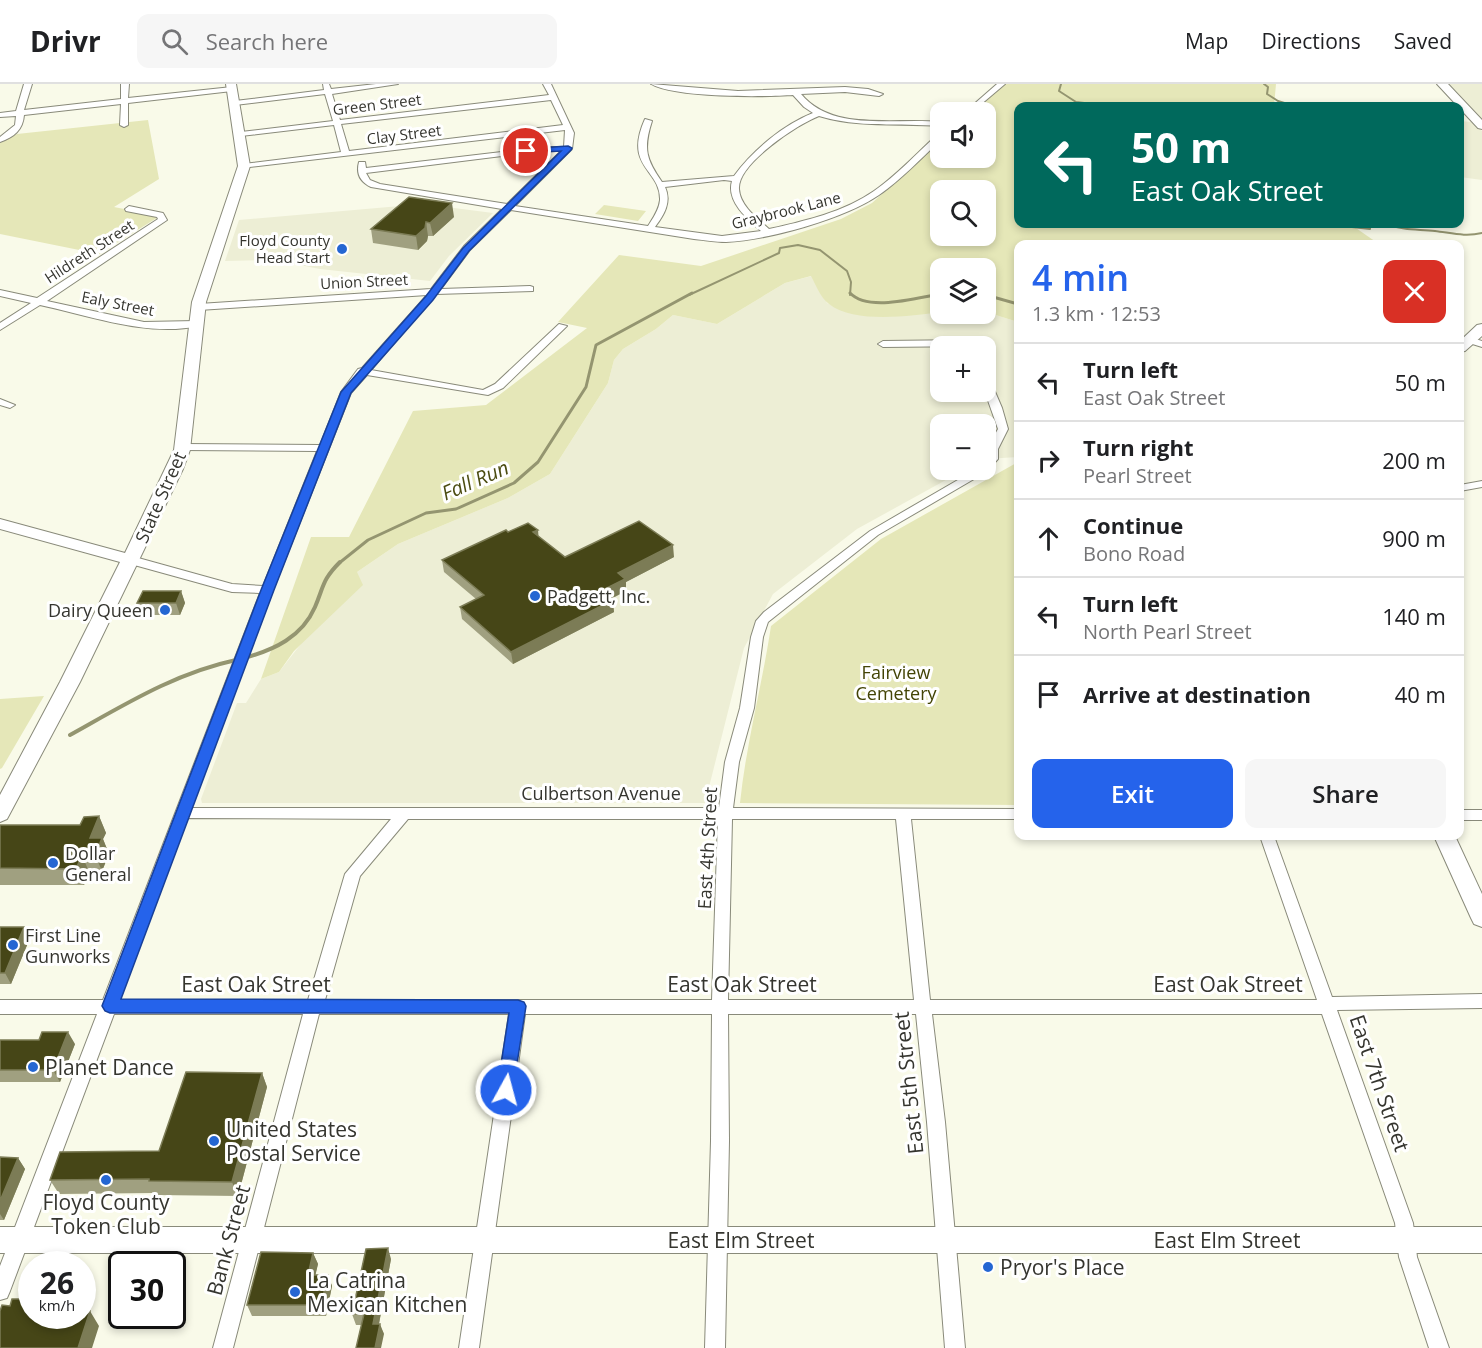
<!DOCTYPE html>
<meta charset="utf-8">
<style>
body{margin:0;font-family:"Open Sans",sans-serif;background:#f6f6f6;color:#202124;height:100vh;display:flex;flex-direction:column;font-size:22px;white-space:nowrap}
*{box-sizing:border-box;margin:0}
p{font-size:20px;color:#757577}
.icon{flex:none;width:33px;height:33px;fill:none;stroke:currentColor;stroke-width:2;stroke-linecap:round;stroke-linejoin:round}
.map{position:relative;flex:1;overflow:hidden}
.panel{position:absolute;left:1014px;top:156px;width:450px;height:600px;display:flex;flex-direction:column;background:#fff;border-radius:12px;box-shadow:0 3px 9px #0003}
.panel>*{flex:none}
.guide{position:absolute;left:1014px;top:18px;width:450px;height:126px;border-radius:12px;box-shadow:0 3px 9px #0003;background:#00695c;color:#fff;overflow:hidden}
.fabs{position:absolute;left:930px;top:18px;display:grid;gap:12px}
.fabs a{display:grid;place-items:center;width:66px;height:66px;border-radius:12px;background:#fff;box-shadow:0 3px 9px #0003;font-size:30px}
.speed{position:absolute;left:18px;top:1167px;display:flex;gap:12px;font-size:30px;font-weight:700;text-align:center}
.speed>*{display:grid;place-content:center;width:78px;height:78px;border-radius:50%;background:#fff;box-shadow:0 3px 9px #0003;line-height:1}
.speed small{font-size:15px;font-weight:400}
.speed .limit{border:3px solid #111;border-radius:9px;background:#fff;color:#111}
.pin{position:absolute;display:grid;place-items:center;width:51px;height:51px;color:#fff;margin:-26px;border:3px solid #fff;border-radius:50%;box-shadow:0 2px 6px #0007}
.me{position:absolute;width:66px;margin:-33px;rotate:7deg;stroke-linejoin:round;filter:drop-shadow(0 0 4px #0008)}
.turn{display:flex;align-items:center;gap:21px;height:126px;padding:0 18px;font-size:27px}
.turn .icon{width:78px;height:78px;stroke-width:2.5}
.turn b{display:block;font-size:42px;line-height:51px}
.round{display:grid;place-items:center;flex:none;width:63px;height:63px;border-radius:12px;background:#f6f6f6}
.summary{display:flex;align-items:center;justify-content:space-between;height:102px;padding:0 18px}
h1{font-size:36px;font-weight:600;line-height:45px;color:#2563eb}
.cta{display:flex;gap:12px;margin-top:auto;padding:12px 18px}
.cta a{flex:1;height:69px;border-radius:12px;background:#2563eb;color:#fff;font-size:24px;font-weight:600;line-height:69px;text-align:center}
.cta a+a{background:#f6f6f6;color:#202124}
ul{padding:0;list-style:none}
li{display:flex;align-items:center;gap:18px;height:78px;padding:0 18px;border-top:2px solid #e0e0e0}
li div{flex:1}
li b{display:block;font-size:22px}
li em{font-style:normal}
header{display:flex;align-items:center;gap:36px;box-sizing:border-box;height:84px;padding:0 30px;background:#fff;border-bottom:2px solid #e0e0e0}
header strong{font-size:28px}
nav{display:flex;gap:33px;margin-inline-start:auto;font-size:21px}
.search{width:420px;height:54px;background:#f6f6f6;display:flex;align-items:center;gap:15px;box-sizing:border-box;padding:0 21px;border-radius:12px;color:#757577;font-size:22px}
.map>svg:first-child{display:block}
.built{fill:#edeed5;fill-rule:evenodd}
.green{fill:#e5e7b8;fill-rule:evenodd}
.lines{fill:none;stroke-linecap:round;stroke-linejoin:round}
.stream-far2{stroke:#949570;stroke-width:2}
.stream-far1{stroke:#949570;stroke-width:3}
.stream{stroke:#949570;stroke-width:4}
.street-casing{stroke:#898a7a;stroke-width:2}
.secondary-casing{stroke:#898a7a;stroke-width:2}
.street{fill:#fff;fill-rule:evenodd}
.secondary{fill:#fff;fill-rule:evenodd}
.wall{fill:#a0a080}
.shaded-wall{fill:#7c7c56}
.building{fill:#464617;stroke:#7c7c56;stroke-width:1.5}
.route{fill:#2563eb;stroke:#184099;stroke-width:1.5}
.poi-dot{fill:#2466d2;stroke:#fff;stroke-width:2}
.labels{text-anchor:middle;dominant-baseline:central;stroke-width:6;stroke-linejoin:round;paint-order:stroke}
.far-street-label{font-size:15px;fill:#35352f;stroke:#fff}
.far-poi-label{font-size:15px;fill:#35352f;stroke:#fff;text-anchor:end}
.street-label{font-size:18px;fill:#35352f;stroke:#fff}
.poi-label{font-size:18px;fill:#35352f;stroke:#fff;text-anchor:start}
.park-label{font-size:18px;fill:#434405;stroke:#fff}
.water-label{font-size:20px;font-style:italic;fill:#4b4c11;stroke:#fff}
.near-street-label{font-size:21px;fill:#35352f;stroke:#fff}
.near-poi-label{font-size:21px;fill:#35352f;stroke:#fff;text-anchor:start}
</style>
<header>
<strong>Drivr</strong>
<div class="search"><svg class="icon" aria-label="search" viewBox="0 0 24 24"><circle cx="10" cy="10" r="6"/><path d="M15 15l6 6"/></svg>Search here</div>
<nav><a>Map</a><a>Directions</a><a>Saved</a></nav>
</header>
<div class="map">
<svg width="1482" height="1264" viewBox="0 0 1482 1264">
<rect width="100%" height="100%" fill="#f9fae9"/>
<path class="built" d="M1446,0H1482V37Z
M1460,37L1471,38L1482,47V96L1460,93Z
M423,120L493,129L449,172L430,197L320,185L274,176L225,177L239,136Z
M812,192L827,219L846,228L873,231L940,228V230H986V228L1018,238V373L986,375V340H940V386H964L857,445L773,510L744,564L705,719H202L201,715L237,619H246L261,595L279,588L357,488L398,460L508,414L550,390L608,299L614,276L623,265L656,245L673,231L717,240L785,199ZM940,262H986V308H940Z"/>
<path class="green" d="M1005,0H1276L1274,22H1018V140H1350L1379,160H1018V238L986,228V184H940V228C911,232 854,240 829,220C820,213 816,201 811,192L785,199L717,240L673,231L656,245L623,265L614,276L608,299L550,390L508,414L398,460L357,488L363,501L294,567L279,588L261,595L311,453H349L413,327L486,321L587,244L558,238L619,171L701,182L841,135L872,119L940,57V74H986V28H972ZM940,106H986V152H940Z
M148,36L159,95L114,123L160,132L99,170L0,150V59L17,50Z
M604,121L646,127L638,137L595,130Z
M1018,378V721L740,719C746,660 762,602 771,542L881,455Z
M44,612L2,684L0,685V615Z"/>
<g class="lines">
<path class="stream-far2" d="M1061,0L1059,7L1076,18L1109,22
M1264,0L1268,3L1267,10L1278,17L1294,22
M1388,140C1404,147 1418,145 1435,147C1452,149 1465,153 1482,149
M1352,143L1370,145V140
M689,211L779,169L780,164L798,161L820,166L847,187L851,198L850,211
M935,211L940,210"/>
<path class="stream-far1" d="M850,209C868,228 916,214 940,210
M986,211L1018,220
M338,480L368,456L426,429L456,425L514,399L538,378L586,303L596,261L692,209"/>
<path class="stream" d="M244,574C274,566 302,553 315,523C324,502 322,496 340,478
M70,651C124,621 175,589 236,576"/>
<g class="street-casing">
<path id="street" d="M24,0H32L24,26L121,15V0H129L128,14L232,3L236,5L232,7L128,19V41L124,43L120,41L121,20L24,31C23,46 14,53 0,58V53L15,41L16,32L0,33V29L16,27Z
M323,0H329L331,5L376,0H398L332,10L340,36L549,11L543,0H551L574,49L572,65L515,122L648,142C653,134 659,126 660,116C661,85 623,84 645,35L652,37C643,65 646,75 662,98L734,92C753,66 783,41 813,29L804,23L793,11C763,13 676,14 651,0L738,7L845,3L868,5L883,10L879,12L845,8L801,10C833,49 896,33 940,38V42C899,39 858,44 819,32C798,40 737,80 739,105C740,122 758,135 769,145C805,137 844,128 874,107C897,91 916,70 937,51H940V57C920,75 901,96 879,111C844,135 768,156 726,158C715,158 705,156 694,155L511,126L470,166L441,205L530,202L533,203V207L436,210L371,286L483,306L495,300L559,240L567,242L503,304L488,311L367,291L351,309L273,506L191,724H719L725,678L740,624L751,553L756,537L764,528L870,447L975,386H986L988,371L986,347L990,348L993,354L998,345L985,308L986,295L990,296L1002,324L1008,345L998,365V375L986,388L878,451L768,538L763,553L754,624L739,678L733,724L1018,725V735H911L930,916H1317L1260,752H1274L1332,913L1482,910V924L1337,926L1413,1139L1417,1173L1449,1264H1429L1399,1173L1395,1139L1322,930H932L945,1038L965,1264H945L927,1038L916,930H728L729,1057L725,1264H705L711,1057L712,930H525L479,1264H459L509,930H319L233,1264H213L303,930H114L10,1207L7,1214L0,1216V1182L97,930H0V916H103L260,509L232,508L127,479L125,476L131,472L232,500L263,502L317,367L183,366L178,363L183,360L320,361L341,308L358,285L362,284L427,211L199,226L194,223L199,220L431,205L464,162L502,125L371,103C360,98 356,89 359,78H365L366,84L543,63H564L565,46L241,84L240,82L244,80L341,68L334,41L241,52L237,50L241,48L333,37L325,10L235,21L231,19L235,17L324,6ZM551,16L563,41L349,67L341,40ZM543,67H561L507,120L380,100L370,96L366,89ZM724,96L732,97C726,117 747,135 761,147L722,152L655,143C664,131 672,118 665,103ZM187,734L391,735L345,790L308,916H119ZM408,735H718L712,916H325L360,792ZM732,735H896L914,916H728Z
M997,0H1005L972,28H965Z
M129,122L163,129L167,136L47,217L144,238L196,237L199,238V242C147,253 91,232 40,221L0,246V239L31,219L0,212V206L37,214L158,135L157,133L126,127L125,125Z
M1469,253L1482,257V263L1466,258V254Z
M969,256L972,257L976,262L883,263L878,260L883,257Z
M0,315L15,321L10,324L0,321Z
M977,334L981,335L984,340H974L972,337Z
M1482,397V403L1460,407V401Z
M1460,726H1482V736H1460Z"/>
</g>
<g class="secondary-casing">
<path id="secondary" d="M226,0H236L250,82L206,218L190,366L183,385L80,598L7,735L0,738V711L60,598L120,478L0,445V435L125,469L174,366L192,218L238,82Z
M1437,0H1448L1482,36V45L1478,44Z
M1482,240V252L1465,267L1460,268V257L1477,241Z
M1434,752H1455L1482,810V843L1474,840L1471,834Z
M0,1143H1482V1169H0Z"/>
</g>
<use href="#street" class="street"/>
<use href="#secondary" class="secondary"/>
</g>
<path class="wall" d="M454,133L433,152H428L427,157L418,166L373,159L371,145Z
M538,446V452L565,473H674L626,498V507L611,515L614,528L513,580L462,535L460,523L476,515L444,488L442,476L508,448Z
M181,507L185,519L180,531H141L137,519Z
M99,732L106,749L103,755L109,770L102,787L89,788L84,801H0V741H80Z
M0,843L30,854L11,900H0Z
M0,956L75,960L60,998H0Z
M262,989L267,1003L238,1112L156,1111L155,1109L59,1110L50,1096L159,1067Z
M0,1073L18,1074L25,1085L4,1136H0Z
M313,1169L318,1180L315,1191H328L332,1202L326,1232H252L247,1221Z
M391,1175L379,1240L384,1250L361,1241H356L352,1230Z"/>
<path class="shaded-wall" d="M452,119L454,133L433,152L430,139Z
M426,138L428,152L427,157L418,166L416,152Z
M538,446L539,458L533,448Z
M673,461L674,473L626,498V507L602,519L601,507L618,489Z
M181,507L185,519L180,531L176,519Z
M613,516L614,528L513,580L511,568Z
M99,732L106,749L103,755L109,770L102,787L95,771L90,754Z
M82,771L89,788L84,801L76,785Z
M24,843L30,854L11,900L5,889Z
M68,948L75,960L60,998L53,986Z
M262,989L267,1003L238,1112L232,1098Z
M18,1074L25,1085L4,1136L0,1130V1117Z
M388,1164L391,1175L377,1250L373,1240Z
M313,1169L318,1180L313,1202L308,1191Z
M328,1191L332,1202L326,1232L321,1221Z
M90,1227L99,1242L92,1264H78Z
M380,1240L384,1250L381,1264H375Z"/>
<path class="building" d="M409,113L452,119L430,139L426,138L425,144L416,152L371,145Z
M639,437L673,461L618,489L625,495L601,507L613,516L511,568L460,523L484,511L442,476L506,446L508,448L528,439L538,446L533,448L565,473Z
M143,507H181L176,519H137Z
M99,732L90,754H102L95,771H82L76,785L0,784V741H80L84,733Z
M0,843H24L5,889H0Z
M42,948H68L53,986H0V956H39Z
M186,988L262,989L232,1098L149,1097V1095L50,1096L60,1068L159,1067Z
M0,1073L18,1074L0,1117Z
M388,1164L373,1240H380L375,1264H356L364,1230H352L366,1165Z
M261,1168L313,1169L308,1191H328L321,1221H247Z
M12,1215H32V1232H82V1227H90L78,1264H0V1227L2,1221L10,1222Z"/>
<path class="route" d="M568,62L572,64L571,66L469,167L433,216L351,309L274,506L121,915L518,916L524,918L526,922L512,1012L506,1014L500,1012L497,1006L509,929H110L105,927L102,922L261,506L341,308L426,212L463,164L561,67L526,69L524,68V65Z"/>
<g class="poi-dot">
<circle cx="342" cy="165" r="6"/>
<circle cx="535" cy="512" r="6"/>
<circle cx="165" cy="526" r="6"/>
<circle cx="53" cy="779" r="6"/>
<circle cx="13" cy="861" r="6"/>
<circle cx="33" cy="983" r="6"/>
<circle cx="214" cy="1057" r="6"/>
<circle cx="106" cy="1096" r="6"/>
<circle cx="988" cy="1183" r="6"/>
<circle cx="295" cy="1208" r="6"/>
</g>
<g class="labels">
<g class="far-street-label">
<text transform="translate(377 20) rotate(-7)">Green Street</text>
<text transform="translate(404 50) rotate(-7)">Clay Street</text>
<text transform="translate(786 126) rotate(-14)">Graybrook Lane</text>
<text transform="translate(89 167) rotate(-33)">Hildreth Street</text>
<text transform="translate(364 197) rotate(-3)">Union Street</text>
<text transform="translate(118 219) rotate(11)">Ealy Street</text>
</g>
<g class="far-poi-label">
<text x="330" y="156">Floyd County<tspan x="330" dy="17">Head Start</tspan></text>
</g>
<g class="street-label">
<text transform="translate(160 413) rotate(-66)">State Street</text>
<text x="601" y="709">Culbertson Avenue</text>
<text transform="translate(707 764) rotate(-87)">East 4th Street</text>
</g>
<g class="poi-label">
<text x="547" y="512">Padgett, Inc.</text>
<text x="153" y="526" text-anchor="end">Dairy Queen</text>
<text x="65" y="769">Dollar<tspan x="65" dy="21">General</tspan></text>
<text x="25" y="851">First Line<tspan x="25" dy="21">Gunworks</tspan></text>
</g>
<g class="park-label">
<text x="896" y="588">Fairview<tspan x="896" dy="21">Cemetery</tspan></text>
</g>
<g class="water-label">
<text transform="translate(475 396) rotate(-23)">Fall Run</text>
</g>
<g class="near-street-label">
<text x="256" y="900">East Oak Street</text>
<text x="742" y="900">East Oak Street</text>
<text x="1228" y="900">East Oak Street</text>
<text transform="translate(908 999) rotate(-96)">East 5th Street</text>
<text transform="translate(1380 999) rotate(71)">East 7th Street</text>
<text transform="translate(228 1156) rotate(-75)">Bank Street</text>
<text x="741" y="1156">East Elm Street</text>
<text x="1227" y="1156">East Elm Street</text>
</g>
<g class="near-poi-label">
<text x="45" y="983">Planet Dance</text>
<text x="226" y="1045">United States<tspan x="226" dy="24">Postal Service</tspan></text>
<text x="106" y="1118" text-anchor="middle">Floyd County<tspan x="106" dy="24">Token Club</tspan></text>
<text x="1000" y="1183">Pryor's Place</text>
<text x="307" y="1196">La Catrina<tspan x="307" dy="24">Mexican Kitchen</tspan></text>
</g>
</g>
</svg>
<div class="fabs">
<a><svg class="icon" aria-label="sound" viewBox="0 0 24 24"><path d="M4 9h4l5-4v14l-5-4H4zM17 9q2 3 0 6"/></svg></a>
<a><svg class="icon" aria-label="search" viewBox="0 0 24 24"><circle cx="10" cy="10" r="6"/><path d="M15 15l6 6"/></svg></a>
<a><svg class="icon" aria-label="layers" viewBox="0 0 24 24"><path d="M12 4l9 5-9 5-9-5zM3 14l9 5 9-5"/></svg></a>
<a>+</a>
<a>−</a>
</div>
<div class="speed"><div>26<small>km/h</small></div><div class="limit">30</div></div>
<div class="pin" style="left:526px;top:67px;background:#d93025"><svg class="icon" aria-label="arrive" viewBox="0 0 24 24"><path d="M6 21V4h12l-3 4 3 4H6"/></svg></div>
<svg class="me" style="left:506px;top:1006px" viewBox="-20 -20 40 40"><circle r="17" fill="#2563eb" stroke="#fff" stroke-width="3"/><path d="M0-11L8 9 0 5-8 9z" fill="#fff"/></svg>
<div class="guide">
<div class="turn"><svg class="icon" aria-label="left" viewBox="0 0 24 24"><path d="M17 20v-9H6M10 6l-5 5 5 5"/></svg><div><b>50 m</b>East Oak Street</div></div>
</div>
<section class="panel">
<div class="summary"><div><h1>4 min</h1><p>1.3 km · 12:53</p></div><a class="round" style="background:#d93025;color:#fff"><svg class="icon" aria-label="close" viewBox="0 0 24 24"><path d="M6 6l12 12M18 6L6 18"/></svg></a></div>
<ul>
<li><svg class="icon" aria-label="left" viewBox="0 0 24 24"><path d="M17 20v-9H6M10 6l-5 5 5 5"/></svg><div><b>Turn left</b><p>East Oak Street</p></div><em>50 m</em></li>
<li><svg class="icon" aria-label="right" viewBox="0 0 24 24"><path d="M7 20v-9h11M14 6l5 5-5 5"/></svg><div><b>Turn right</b><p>Pearl Street</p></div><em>200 m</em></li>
<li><svg class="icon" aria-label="ahead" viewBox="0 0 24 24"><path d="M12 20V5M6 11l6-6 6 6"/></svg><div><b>Continue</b><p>Bono Road</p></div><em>900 m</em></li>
<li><svg class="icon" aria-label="left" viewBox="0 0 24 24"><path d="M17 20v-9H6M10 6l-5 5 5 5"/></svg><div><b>Turn left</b><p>North Pearl Street</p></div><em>140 m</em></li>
<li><svg class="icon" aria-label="arrive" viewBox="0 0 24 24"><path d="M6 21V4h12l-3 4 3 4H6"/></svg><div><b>Arrive at destination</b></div><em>40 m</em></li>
</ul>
<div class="cta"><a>Exit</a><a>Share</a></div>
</section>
</div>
